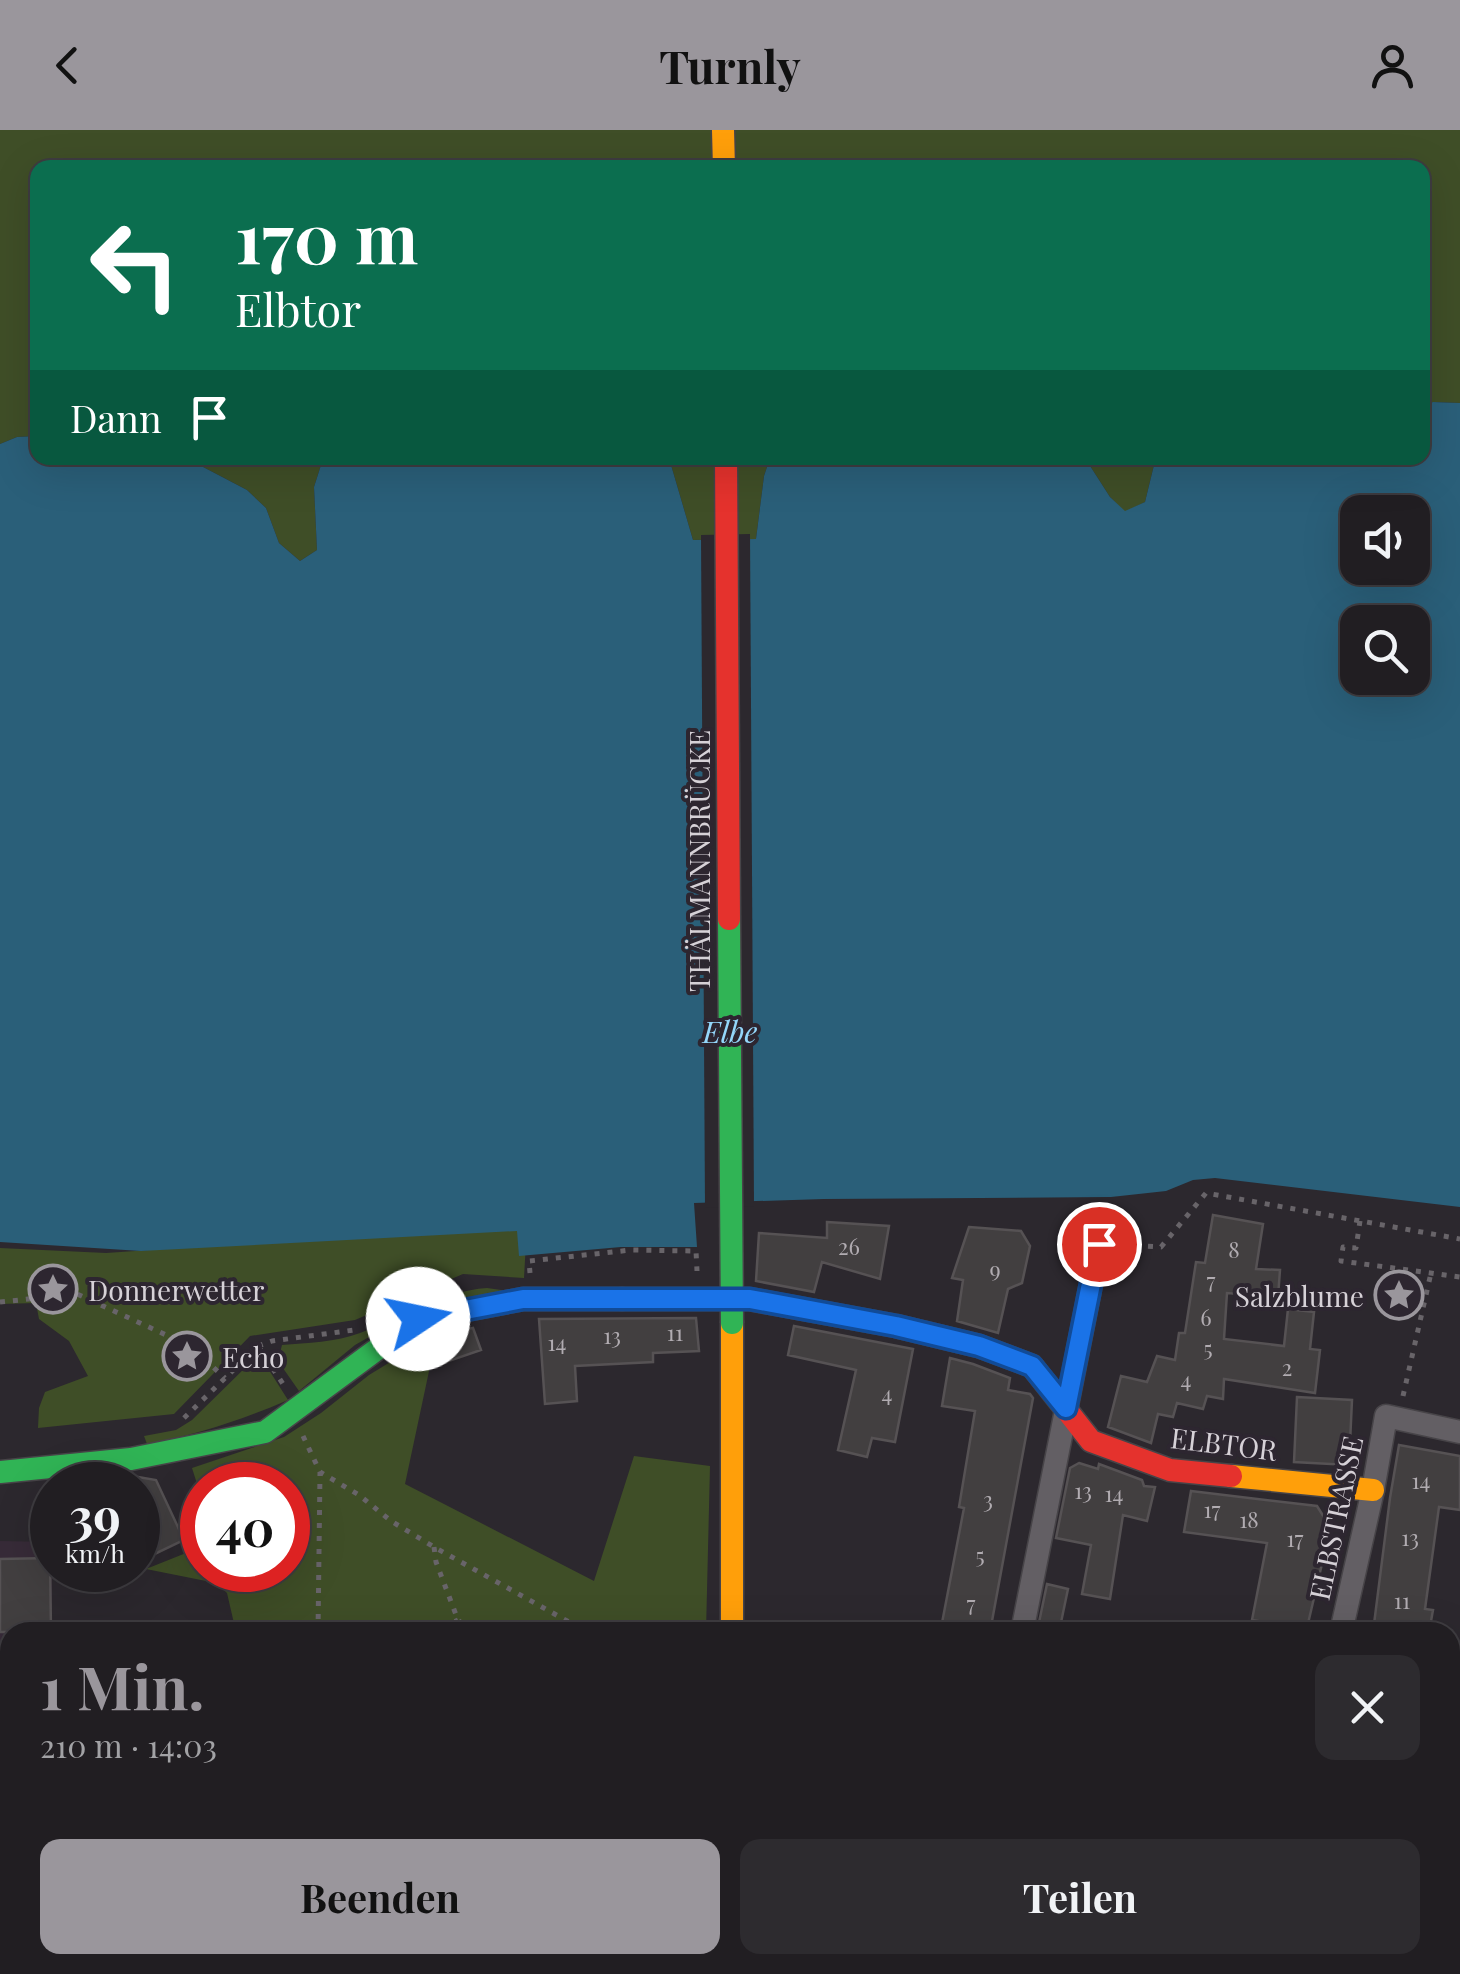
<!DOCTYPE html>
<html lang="de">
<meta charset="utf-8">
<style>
body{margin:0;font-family:"Playfair Display",serif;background:#2d2b2f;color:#f1f3f6;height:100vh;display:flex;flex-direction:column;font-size:38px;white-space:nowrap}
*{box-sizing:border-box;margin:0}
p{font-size:32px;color:#a2a2a5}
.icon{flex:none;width:55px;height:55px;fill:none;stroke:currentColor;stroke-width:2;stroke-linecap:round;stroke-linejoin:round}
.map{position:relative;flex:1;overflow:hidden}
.drawer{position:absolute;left:0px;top:1492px;width:1460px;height:352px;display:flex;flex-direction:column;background:#211e22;border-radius:30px 30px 0 0;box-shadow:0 10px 40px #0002,0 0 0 2px #3e3c40}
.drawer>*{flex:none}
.hud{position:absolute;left:30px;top:30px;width:1400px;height:305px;border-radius:20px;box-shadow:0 10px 40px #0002,0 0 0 2px #3e3c40;background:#0b6e4f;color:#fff;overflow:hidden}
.buttons{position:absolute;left:1340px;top:365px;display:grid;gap:20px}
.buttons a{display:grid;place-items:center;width:90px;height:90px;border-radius:20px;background:#211e22;box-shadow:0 10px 40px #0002,0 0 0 2px #3e3c40;font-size:50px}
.speed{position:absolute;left:30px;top:1332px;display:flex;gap:20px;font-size:50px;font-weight:700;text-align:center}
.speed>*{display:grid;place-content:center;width:130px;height:130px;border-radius:50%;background:#211e22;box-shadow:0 10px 40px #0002,0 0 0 2px #3e3c40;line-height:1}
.speed small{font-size:25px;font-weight:400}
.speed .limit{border:15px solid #d22;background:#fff;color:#111}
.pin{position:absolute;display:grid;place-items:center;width:85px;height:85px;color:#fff;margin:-42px;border:5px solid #fff;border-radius:50%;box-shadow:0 2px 10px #0007}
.me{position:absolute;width:110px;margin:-55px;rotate:79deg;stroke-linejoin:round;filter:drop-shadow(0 0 8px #0008)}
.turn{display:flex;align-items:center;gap:35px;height:210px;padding:0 40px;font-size:45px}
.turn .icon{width:130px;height:130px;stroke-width:2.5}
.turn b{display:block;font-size:70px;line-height:85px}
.then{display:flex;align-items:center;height:95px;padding:0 40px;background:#0003;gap:20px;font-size:38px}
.round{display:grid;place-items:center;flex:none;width:105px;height:105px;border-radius:20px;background:#2d2b2f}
.overview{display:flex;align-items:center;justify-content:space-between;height:170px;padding:0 40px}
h1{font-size:60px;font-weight:700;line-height:75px;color:#9a969c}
.action{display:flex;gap:20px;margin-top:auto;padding:20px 40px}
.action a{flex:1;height:115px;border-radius:20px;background:#9a969c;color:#111;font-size:40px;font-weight:700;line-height:115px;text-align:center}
.action a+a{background:#2d2b2f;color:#f1f3f6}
header{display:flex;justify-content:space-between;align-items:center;height:130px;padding:0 40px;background:#9a969c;color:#111;font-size:45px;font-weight:700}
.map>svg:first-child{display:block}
.education{fill:#372b38}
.green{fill:#3f4e27}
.water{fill:#2a5f79;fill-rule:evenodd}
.pier{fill:#2c282e}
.building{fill:#423f40;stroke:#565254;stroke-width:2.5}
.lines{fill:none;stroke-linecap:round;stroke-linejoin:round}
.street-casing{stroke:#474448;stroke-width:25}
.fast-casing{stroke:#474448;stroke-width:25}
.slow-casing{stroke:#474448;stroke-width:25}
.jam-casing{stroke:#474448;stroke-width:25}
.path{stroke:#686469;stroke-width:5;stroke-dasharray:5 8;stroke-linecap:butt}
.street{stroke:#635f64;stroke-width:22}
.fast{stroke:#30b455;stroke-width:22}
.slow{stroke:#ff9f0a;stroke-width:22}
.jam{stroke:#e5322d;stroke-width:22}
.fast-bridge-casing{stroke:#474448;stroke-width:25;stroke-linecap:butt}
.jam-bridge-casing{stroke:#474448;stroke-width:25;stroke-linecap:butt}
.fast-bridge{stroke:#30b455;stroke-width:22}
.jam-bridge{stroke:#e5322d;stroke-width:22}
.route-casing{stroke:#114b97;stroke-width:25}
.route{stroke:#1a73e8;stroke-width:18}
.labels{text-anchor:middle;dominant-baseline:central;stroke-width:8;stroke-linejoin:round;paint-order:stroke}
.number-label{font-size:22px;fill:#b1acb1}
.street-label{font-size:28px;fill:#d6d1d7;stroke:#2d2630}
.poi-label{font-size:28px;fill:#d6d1d7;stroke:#2d2630;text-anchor:start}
.water-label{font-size:30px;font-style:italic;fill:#94d7fa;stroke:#2d2630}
</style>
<header><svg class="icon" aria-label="back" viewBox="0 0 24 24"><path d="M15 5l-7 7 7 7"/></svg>Turnly<svg class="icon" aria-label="person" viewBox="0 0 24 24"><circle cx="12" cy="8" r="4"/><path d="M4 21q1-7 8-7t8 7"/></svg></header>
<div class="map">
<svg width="1460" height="1844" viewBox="0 0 1460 1844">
<rect width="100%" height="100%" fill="#2c282e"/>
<path class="education" d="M0,1411L52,1412V1502H10V1654H0Z"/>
<path class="green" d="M0,0H1460V273L1433,272L1423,276L1422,38H38L37,306L17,307L0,314Z
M186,328H334L321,335L314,357L317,420L300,431L279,413L266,378L247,360Z
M669,328H770L764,346L756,409L693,410Z
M1085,328H1161L1154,335L1145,372L1125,382L1110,367Z
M527,1094L524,1148L463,1144L355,1190L250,1206L174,1284L38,1298L39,1278L45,1262L88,1246L69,1211L39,1189L36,1173L0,1174V1118L106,1123Z
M487,1158L515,1162L385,1198L355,1215L299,1261L278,1231L282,1215C307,1213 336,1212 360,1203C401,1187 442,1161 487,1158Z
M435,1213L405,1354L594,1451L634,1326L710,1336L706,1502H236L227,1463L216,1453L146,1439L191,1421L188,1410L202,1401V1440H288V1355H202V1393L190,1368L199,1360L192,1338L284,1307L321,1283L369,1245L405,1223Z
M262,1229L288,1270C242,1290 196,1305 147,1314L144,1306L176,1300L192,1290L250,1233Z"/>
<path class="water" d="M1433,272L1460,273V1077L1215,1048L1193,1050L1166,1061L1111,1067L824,1069L694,1073L697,1117H621L519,1126L517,1101L141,1121L0,1112V314L17,307L37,306L38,328H186L247,360L266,378L279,413L300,431L317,420L314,357L321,335L334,328H669L693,410L756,409L764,346L770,328H1085L1110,367L1125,381L1145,372L1154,335L1161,328H1422L1423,276ZM1358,382H1412V438H1358ZM1358,492H1412V548H1358Z"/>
<path class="pier" d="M750,404L754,1076L705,1078L701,405Z"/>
<path class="building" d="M1213,1085L1263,1094L1256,1139L1280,1140L1278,1167L1227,1163L1224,1209L1284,1216L1288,1179L1314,1182L1310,1219L1320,1220L1315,1263L1224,1249L1223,1269L1207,1266L1203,1279L1177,1273L1173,1287L1158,1284L1151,1313L1108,1297L1121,1246L1147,1252L1157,1226L1175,1230L1179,1203H1185L1196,1132L1205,1133Z
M827,1092L889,1096L880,1149L822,1132L814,1162L756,1151L759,1103L827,1108Z
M969,1097L1021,1101L1030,1116L1022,1153L1008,1159L998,1203L957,1191L963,1150L952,1148Z
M696,1188L699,1221L653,1223V1232L575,1236L577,1271L545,1274L539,1189Z
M794,1196L913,1219L895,1312L872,1308L867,1327L838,1320L856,1240L788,1225Z
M473,1198L481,1220L443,1233L434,1205Z
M950,1228L973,1234L1010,1248L1008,1260L1030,1264L1033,1268L990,1502L942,1493L964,1378L959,1377L975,1281L942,1276Z
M1297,1267L1352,1270L1349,1335L1294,1332Z
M1399,1315L1460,1326V1380L1439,1377L1425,1479L1433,1480L1429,1502H1373L1390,1368Z
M1079,1333L1098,1339L1099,1334L1142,1350L1144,1356L1155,1357L1147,1391L1123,1385L1110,1469L1082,1464L1091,1415L1056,1408L1070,1338Z
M138,1347L156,1350L184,1410L138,1432Z
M1191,1361L1317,1376L1327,1392L1329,1404L1306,1502H1255L1258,1491L1252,1490L1267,1413L1184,1402Z
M50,1428L51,1502H0V1429Z
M1047,1454L1068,1459L1059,1502H1037Z"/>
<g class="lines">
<g class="street-casing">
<path id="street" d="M1022,1502L1099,1114
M1341,1502L1373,1360L1386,1286L1460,1302
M1450,1716L1460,1718
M990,1835L998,1844
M1268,1844L1269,1835"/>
</g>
<g class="fast-casing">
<path id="fast" d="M0,1342L131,1329L265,1302L418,1189L523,1169H622"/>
</g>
<g class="slow-casing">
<path id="slow" d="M723,0L724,38
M732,1193V1502
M1231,1346L1373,1360
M717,1844L718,1835"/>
</g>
<g class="jam-casing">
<path id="jam" d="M622,1169H749L896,1196L979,1216L1032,1236L1091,1311L1170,1340L1231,1346"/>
</g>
<path class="path" d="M1360,1091L1356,1118L1343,1117L1341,1131L1460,1147
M1122,1115L1161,1117L1206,1063L1460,1109
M530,1143L529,1131L631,1120L696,1121L697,1141
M33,1167L55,1148L76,1163
M0,1172L77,1164L190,1216L225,1248
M258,1216L272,1211L354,1200
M1403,1266L1431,1143
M184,1288L258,1216L283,1254
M303,1306L320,1342L359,1365L391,1391L434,1417L578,1497
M434,1417L436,1432L458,1490L472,1502
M318,1502L320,1342
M366,1502L368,1498C383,1492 395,1492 407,1502
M431,1502L458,1490
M559,1502L578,1497L586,1502
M680,1835L683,1844
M627,1844L628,1835"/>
<use href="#street" class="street"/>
<use href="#fast" class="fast"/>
<use href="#slow" class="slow"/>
<use href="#jam" class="jam"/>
<g class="fast-bridge-casing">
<path id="fast-bridge" d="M729,789L732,1193"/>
</g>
<g class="jam-bridge-casing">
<path id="jam-bridge" d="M726,328L729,789"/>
</g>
<use href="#fast-bridge" class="fast-bridge"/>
<use href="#jam-bridge" class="jam-bridge"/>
</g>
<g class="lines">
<g class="route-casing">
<path id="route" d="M418,1189L523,1169H750L896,1196L979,1216L1032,1236L1066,1278L1099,1114"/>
</g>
<use href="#route" class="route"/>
</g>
<defs>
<g id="sight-ring" transform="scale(2.5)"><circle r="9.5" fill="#2d2630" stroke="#9a969c" stroke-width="1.5"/><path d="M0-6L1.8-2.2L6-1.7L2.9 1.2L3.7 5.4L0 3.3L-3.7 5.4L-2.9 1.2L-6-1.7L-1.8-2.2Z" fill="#9a969c"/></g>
</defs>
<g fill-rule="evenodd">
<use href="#sight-ring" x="53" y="1159"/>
<use href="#sight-ring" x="1399" y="1165"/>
<use href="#sight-ring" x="187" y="1226"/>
</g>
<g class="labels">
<g class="number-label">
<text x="849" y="1116">26</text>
<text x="1234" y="1119">8</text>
<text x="995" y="1139">9</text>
<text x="1211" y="1150">7</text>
<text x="1206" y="1187">6</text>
<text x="675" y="1202">11</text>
<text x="612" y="1205">13</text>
<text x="557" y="1212">14</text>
<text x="1208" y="1218">5</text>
<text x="1287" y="1237">2</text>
<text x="1186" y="1249">4</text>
<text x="887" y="1263">4</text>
<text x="1421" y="1350">14</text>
<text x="1083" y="1360">13</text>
<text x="1114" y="1363">14</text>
<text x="988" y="1369">3</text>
<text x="1212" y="1379">17</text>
<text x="1249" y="1389">18</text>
<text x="1410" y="1407">13</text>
<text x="1295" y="1408">17</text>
<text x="980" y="1425">5</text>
<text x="1402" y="1470">11</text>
<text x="971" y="1473">7</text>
</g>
<g class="street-label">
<text transform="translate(698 731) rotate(-90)">THÄLMANNBRÜCKE</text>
<text transform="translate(1224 1313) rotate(7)">ELBTOR</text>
<text transform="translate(1335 1388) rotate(-78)">ELBSTRASSE</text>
</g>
<g class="poi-label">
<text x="88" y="1159">Donnerwetter</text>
<text x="1364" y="1165" text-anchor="end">Salzblume</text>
<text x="222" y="1226">Echo</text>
</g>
<g class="water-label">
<text x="730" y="901">Elbe</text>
</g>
</g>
</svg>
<div class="buttons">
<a><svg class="icon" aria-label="sound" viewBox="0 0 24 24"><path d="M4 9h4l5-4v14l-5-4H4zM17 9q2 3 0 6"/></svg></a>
<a><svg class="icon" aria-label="search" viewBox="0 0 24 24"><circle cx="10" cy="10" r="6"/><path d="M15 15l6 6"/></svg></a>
</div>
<div class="speed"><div>39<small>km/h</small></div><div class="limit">40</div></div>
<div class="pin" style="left:1099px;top:1114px;background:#d93025"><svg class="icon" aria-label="arrive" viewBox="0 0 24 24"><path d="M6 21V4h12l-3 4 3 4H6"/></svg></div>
<svg class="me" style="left:418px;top:1189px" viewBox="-20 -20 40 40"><circle r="19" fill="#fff"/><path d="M0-13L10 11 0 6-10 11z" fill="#1a73e8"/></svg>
<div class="hud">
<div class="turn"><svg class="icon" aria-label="left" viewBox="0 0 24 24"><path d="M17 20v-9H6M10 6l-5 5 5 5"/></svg><div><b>170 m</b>Elbtor</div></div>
<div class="then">Dann<svg class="icon" aria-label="arrive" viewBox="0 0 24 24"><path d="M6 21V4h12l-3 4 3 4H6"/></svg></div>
</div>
<section class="drawer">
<div class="overview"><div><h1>1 Min.</h1><p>210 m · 14:03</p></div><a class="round"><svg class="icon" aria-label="close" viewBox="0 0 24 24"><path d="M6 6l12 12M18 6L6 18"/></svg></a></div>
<div class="action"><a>Beenden</a><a>Teilen</a></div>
</section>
</div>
